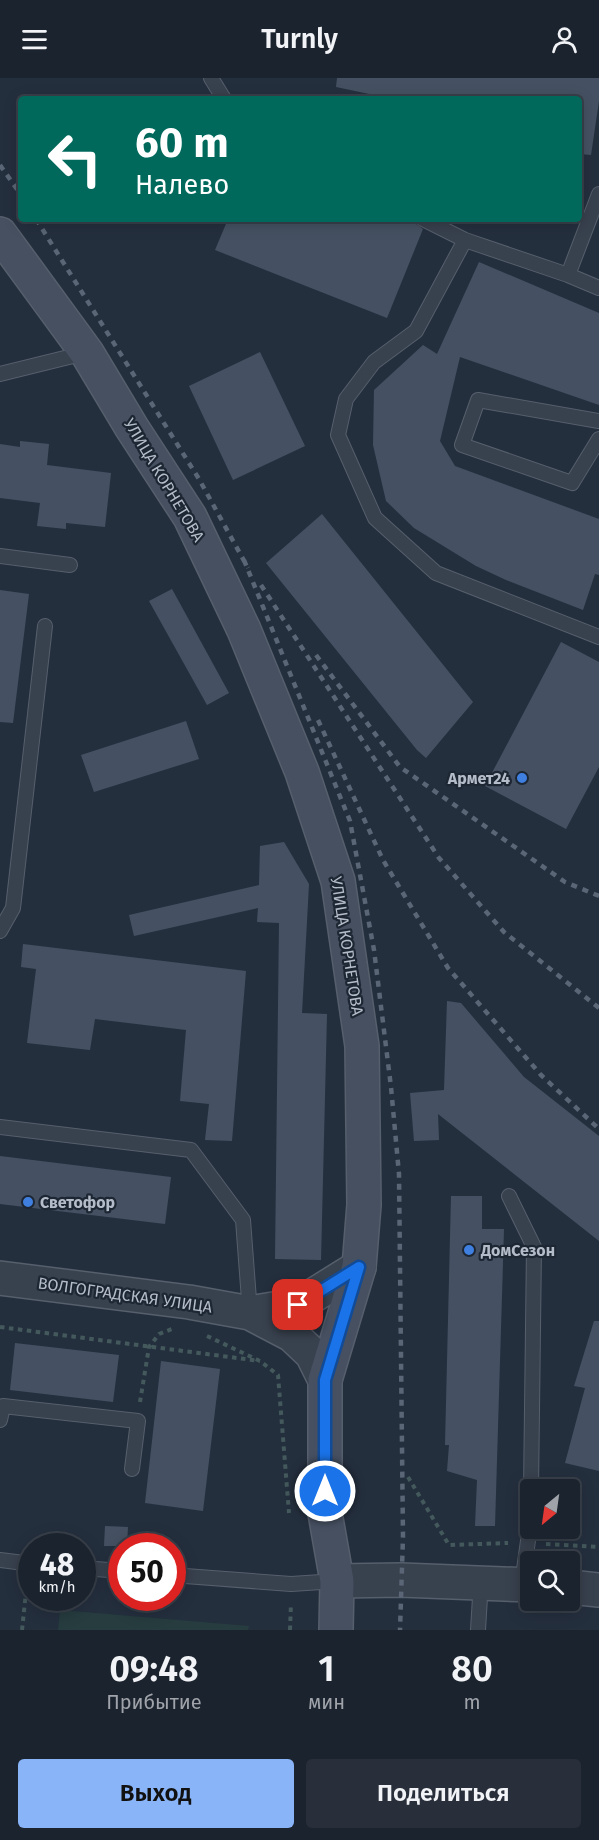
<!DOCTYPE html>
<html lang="ru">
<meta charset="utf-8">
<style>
body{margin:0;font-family:"Fira Sans",sans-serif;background:#282f3a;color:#f1f3f6;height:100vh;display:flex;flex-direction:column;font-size:22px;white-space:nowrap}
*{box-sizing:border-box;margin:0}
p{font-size:20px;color:#a0a4aa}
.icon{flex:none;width:33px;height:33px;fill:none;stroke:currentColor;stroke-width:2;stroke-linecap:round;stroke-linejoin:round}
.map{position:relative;height:1552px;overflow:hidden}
.panel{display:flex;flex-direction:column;background:#1b232e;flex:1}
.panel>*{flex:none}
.banner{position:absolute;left:18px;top:18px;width:564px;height:126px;border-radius:6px;box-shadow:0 3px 15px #0003,0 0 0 2px #39404a;background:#00695c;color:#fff;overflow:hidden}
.needle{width:39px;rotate:209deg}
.buttons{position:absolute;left:520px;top:1401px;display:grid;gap:12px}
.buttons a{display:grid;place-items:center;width:60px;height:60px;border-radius:6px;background:#1b232e;box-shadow:0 3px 15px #0003,0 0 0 2px #39404a;font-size:30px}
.speed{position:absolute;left:18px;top:1455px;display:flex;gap:12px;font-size:30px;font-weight:700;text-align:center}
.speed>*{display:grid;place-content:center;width:78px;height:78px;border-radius:50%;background:#1b232e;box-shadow:0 3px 15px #0003,0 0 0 2px #39404a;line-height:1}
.speed small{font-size:15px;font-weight:400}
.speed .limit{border:9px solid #d22;background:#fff;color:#111}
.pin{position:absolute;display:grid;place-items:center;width:51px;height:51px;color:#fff;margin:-26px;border-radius:12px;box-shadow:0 3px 9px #0006}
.me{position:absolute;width:66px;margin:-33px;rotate:0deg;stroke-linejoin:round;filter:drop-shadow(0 0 4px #0008)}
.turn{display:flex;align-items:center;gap:21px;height:126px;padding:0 18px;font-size:27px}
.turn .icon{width:78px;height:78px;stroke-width:2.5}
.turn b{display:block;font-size:42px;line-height:51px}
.eta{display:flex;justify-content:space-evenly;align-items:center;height:102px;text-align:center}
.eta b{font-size:36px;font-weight:600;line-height:42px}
.button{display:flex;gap:12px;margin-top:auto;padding:12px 18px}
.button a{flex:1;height:69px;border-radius:6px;background:#8ab4f8;color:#111;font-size:24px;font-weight:600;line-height:69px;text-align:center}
.button a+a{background:#282f3a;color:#f1f3f6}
header{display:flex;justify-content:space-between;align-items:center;height:78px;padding:0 18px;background:#1b232e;font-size:27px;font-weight:600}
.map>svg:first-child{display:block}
.garden{fill:#263c3f}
.building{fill:#455162}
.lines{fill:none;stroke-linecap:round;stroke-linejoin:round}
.service-casing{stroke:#565f6c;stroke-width:16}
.tertiary-casing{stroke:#565f6c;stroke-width:36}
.secondary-casing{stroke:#565f6c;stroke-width:36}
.path{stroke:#44595c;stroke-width:4;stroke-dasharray:4.5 4.5;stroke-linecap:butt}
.service{stroke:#38414e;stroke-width:14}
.tertiary{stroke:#38414e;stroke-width:33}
.secondary{stroke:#465061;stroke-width:33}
.rail{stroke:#5a6575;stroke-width:4.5;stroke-dasharray:6 6;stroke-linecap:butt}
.route-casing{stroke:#114b97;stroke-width:15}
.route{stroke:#1a73e8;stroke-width:10}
.shop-dot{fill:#3f7fe0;stroke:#1d2633;stroke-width:2}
.labels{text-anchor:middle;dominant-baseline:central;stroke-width:4.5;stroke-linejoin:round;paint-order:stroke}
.street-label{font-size:16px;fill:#b4bcc9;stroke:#1d2633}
.poi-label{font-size:16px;font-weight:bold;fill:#b4bcc9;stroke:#1d2633;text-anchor:start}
</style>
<header><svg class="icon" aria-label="menu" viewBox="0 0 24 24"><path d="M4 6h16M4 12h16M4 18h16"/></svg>Turnly<svg class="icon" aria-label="person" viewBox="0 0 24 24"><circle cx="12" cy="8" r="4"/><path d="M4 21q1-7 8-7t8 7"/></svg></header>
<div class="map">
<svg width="599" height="1552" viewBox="0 0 599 1552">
<rect width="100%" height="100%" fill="#242f3e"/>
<path class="garden" d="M60,1532L249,1548L248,1552H58Z"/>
<path class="building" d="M337,0H599V23L591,77L579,76V21H393L336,9Z
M228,141H414L416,146L423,151L387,240L215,172Z
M479,184L599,235V327L460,279L440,363L455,388L599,441V497L595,496L583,532L506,502L476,488L414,450L386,423L373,367L374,312L423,267L437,276Z
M260,274L305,368L233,402L189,308Z
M20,363L49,366L47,387L111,395L105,449L66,445V451L37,448L40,425L0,420V366L20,369Z
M322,436L473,624L426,680L417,672L266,485Z
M172,511L229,615L207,627L149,523Z
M0,512L29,516L13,645L0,644Z
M561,564L599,584V689L566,751L485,708Z
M186,643L199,681L94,714L81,677Z
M284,764L309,806L302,935L327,936L321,1182L275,1181L279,845L257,844L258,830L134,858L129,837L259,807L260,768Z
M23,866L246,893L232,1063L205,1062L209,1026L180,1023L186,952L95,941L90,972L27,965L36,891L21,889Z
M447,923L461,925L524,999L599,1058V1163L438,1036L439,1062L414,1063L410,1015L444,1012Z
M0,1078L171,1099L165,1146L0,1126Z
M451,1118H482V1151H504L495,1448H475L477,1402L447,1393L449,1367H445Z
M594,1243H599V1393L565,1385L585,1310L574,1308Z
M15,1265L119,1277L113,1324L10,1312Z
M161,1283L220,1291L203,1433L145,1425Z
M105,1448L128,1449L127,1468H104Z"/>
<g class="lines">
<g class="service-casing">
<path id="service" d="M211,0L224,21
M423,141L465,162L568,197L599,210
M465,162L416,253L374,284L346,321L338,357L375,440L436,495L599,559
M568,197L599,116
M0,296L85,275
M599,343L478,322L462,367L572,405L599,361
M0,478L70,487
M0,853L13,830L45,548
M0,1049L191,1072L243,1142L250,1235
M509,1118L534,1169L531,1412
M0,1342L3,1328L138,1343L132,1391
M0,1482L32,1486
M82,1490L122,1493
M172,1497L291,1506L337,1503
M522,1506L531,1441
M478,1552L481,1503"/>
</g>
<g class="tertiary-casing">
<path id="tertiary" d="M0,1200L189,1224L250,1235L298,1227L359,1189
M250,1235L292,1257L312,1276L325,1302
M337,1503L401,1502L531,1507
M570,1509L599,1512"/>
</g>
<g class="secondary-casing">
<path id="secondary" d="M0,156L87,275L132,350L190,439L244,552L302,694L338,803L362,968L364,1127L359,1189L325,1302V1435L337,1503L336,1552"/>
</g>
<path class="path" d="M0,1249L260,1283
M207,1258L260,1283L278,1297L289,1435
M140,1324L149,1269L159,1256L172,1251
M408,1399L449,1467L508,1465
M546,1466L599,1469
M22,1552L27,1505
M290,1552L291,1525"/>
<use href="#service" class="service"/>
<use href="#tertiary" class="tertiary"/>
<use href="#secondary" class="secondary"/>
<path class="rail" d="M0,87L21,117
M36,141L199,401L248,490
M244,482L350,743L374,872L391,1009L399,1096L403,1459L400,1552
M261,507L439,780L504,854L599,930
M316,577L400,689L565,804L599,818
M318,642L383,782L448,890L541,997L599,1051"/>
</g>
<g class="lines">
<g class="route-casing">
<path id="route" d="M298,1227L359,1189L325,1302V1413"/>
</g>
<use href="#route" class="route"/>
</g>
<g class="shop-dot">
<circle cx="522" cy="700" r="6"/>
<circle cx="28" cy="1124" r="6"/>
<circle cx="469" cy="1172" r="6"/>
</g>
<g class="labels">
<g class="street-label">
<text transform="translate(164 402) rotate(59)">УЛИЦА КОРНЕТОВА</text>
<text transform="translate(347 868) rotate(81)">УЛИЦА КОРНЕТОВА</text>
<text transform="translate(125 1217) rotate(8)">ВОЛГОГРАДСКАЯ УЛИЦА</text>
</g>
<g class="poi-label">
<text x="510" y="700" text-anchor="end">Армет24</text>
<text x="40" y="1124">Светофор</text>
<text x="481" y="1172">ДомСезон</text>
</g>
</g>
</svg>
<div class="buttons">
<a><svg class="needle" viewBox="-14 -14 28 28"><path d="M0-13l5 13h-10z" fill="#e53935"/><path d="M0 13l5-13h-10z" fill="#a0a4aa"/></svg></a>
<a><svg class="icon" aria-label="search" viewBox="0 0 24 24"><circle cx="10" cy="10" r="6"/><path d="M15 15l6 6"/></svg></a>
</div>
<div class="speed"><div>48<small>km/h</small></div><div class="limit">50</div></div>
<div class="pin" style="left:298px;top:1227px;background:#d93025"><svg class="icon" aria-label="arrive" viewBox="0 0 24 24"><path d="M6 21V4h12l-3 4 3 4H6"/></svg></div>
<svg class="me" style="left:325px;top:1413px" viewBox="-20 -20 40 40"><circle r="17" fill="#1a73e8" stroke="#fff" stroke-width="3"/><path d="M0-11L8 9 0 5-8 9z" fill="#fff"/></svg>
<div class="banner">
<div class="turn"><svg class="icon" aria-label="left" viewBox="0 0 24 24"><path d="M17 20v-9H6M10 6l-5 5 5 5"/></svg><div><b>60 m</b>Налево</div></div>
</div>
</div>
<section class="panel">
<div class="eta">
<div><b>09:48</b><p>Прибытие</p></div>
<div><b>1</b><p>мин</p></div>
<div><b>80</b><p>m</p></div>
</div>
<div class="button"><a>Выход</a><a>Поделиться</a></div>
</section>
